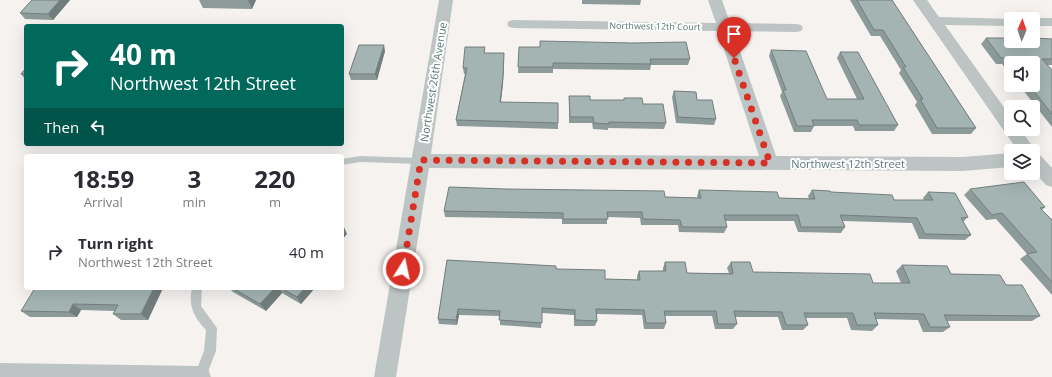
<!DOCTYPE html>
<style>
body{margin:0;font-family:"Open Sans",sans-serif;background:#f2f2f3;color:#2b2b33;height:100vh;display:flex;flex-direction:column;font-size:15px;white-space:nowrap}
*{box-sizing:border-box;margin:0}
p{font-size:13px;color:#7c7c81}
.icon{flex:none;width:22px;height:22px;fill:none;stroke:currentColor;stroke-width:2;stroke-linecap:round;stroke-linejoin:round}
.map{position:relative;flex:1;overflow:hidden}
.drawer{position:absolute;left:24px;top:154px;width:320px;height:136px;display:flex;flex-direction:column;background:#fff;border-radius:4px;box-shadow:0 4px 16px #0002}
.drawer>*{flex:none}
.hud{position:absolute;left:24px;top:24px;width:320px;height:122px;border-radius:4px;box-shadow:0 4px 16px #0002;background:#00695c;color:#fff;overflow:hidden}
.needle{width:26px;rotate:2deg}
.fabs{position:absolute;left:1004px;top:12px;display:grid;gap:8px}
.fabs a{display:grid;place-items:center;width:36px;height:36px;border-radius:4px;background:#fff;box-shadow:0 4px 16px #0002;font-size:20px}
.pin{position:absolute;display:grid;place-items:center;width:34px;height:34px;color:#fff;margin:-41px -17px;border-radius:50% 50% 50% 0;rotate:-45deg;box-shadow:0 0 4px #0007}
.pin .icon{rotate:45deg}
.me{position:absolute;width:44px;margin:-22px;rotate:10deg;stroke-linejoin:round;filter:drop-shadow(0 0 3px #0008)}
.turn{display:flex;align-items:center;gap:14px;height:84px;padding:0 20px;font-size:18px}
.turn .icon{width:52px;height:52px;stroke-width:2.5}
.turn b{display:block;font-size:28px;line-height:34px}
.then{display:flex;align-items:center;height:38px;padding:0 20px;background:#0003;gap:8px;font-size:15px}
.eta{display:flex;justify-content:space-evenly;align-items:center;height:68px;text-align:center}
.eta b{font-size:24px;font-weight:700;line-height:28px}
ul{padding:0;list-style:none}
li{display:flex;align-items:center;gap:12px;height:60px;padding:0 20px}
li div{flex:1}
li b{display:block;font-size:15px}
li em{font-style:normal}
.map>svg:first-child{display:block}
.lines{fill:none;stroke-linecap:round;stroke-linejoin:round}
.lane{fill:#bcc5c4;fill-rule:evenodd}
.street{fill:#bcc5c4;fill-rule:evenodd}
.wall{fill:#8c9b99}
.shaded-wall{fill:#727e7d}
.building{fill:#a3b4b2;stroke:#727e7d}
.route{stroke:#d93025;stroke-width:7;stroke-dasharray:0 12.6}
.labels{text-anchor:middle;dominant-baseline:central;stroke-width:4;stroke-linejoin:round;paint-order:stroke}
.far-street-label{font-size:9px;fill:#597876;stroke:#fff}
.street-label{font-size:11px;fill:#597876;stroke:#fff}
</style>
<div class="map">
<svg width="1052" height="377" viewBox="0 0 1052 377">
<rect width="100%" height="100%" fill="#f5f2f0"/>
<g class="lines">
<path class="lane" d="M360,156L421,158L425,161L421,164L360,162L342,165V159Z
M192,288H202L201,306L217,328L216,351L206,377H194L204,351L206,330C194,317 188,306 192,288Z"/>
<path class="street" d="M439,0H453L431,154L759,156L718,31L514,28L509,27L507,24L509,21L514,20L716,23L708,0H722L730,23L796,24L801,25L803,28L801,31L796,32L733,31L776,156L963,157L1011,153V167L963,171L429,168L396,377H374Z
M913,0H927L939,17L1016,19H1011V26L945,25L1011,117V129H1020L1036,151L1034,153L1039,154L1052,168V187L1046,185L1033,171V151H1018Z
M1033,18H1052V26H1033V19H1028Z
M0,363L200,366L208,369L211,377H0Z"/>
</g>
<path class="wall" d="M32,0H70L53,20L25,19L20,13Z
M199,0H256L252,9L203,8Z
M582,0H641L640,5L582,4Z
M850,0H892L976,128L971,134H932L915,105L917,102L899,73L901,70L880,36H871Z
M986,38L1052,39V65H1047L1052,70V127L1019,85H1033V63H1011V75L1002,64H996L981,44Z
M519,47L690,59L688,65H651L650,70L553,69V73H518Z
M771,50L827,99H857L837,58L840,52L898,125L894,131H855L853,126H814L811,132H794L780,96L782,92L769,56Z
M385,51L377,80H351L349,74Z
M485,53H504L503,83L501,102L558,123V129L457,126L456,120L465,74H464L463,68Z
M26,68V80L21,74Z
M674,91L697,100L716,119L714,125L676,123L672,97Z
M569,96L590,100H624V98L643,104L666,123L664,129L608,128V130L593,129L592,123H569Z
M970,189L1045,207L1042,210L1052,220V295L1020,259L1027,254L996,219L986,220L964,195Z
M699,190L779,198L809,199L808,196L812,190L894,200H924L923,198L928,192L968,217L963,222L971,235L965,240L919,239L912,223L842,221L845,227L841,233L798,232L794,221H725L727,227L724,233L679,232L678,225H641L640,218L607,217V224H562V219L445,217L444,211L665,197L698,198L697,196Z
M447,260L556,269L605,279L637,280V276L639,271H663V268L665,262L687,273H729L727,268L731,262L753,272L873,283H901L896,271L902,265L1006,285L1040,316L1032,321H947L950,327L943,332H923L918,320L876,319L878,325L872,331L851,330L847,318H805L808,325L803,330H782L778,317H735L737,324L733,329H715L712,316H665L666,323L664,329H644L642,315L596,314L597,321L595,326H574V315L542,313L541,328L500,325V316L459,315L457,325L439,324L438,319Z
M163,288L148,320H121L113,314L115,311L81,310L77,317H30L21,311Z
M229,288H315L301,304L282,293L266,311L233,292Z"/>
<path class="shaded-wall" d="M60,0H70L53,20L48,14Z
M248,0H256L252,9Z
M384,45L385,51L377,80L375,74Z
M504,53L503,83L500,108V102Z
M344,227L347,234L342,240V229Z
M154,288H163L148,320L141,314Z
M275,288H279L282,293L266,311L260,304Z
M305,288H315L301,304L297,297Z
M73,304L81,310L77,317L69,312Z
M458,309L459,315L457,325L456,320Z"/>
<path class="building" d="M32,0H60L48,14L20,13Z
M857,0H892L976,128H937L920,99H923L903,67H906L883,30H874Z
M986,38H1011V41H1033V38L1052,39V59H1042L1052,70V114L1029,85H1033V63H1012L1008,58H1001Z
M540,41L633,43L686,42L690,59H650L651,64L553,63V67H518L519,47H540Z
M359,45H384L375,74H349Z
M465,47H485L484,53H504L503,77L500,102L558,103V123L456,120L467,68H463Z
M771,50L806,51L827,99H864L840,52H858L898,125H859L857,120H812L814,126H797L783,90H786Z
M26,68V74H21Z
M674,91L696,92L697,100H712L716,119L678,117Z
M569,96H590V100H624V98H642L643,104H663L666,123L609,122V124L594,123L593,117H570Z
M1024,182L1045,207L1040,208L1052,220V282L1027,254L1037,252L1002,213L992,215L970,189Z
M449,187L506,189L664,191L665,197L701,198L699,190L777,192L779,198L815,199L812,190L830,191L831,192L892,195L894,200H933L928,192L955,193L968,217L961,218L971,235L925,234L917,218L840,215L845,227H801L798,215H724L727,227H682L680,220L643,219L642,212H607L608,219H563V213L444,211Z
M447,260L556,266V269L605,270V279L640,280L639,271H666L665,262H685L687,273L733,274L731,262H750L753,272L870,274L873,283H910L902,265L947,266L951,274L1000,275L1006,285H1022L1040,316L944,315L950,327H930L924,314L874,313L878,325H857L853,313H804L808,325H786L782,312L734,311L737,324H718L716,311H664L666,323H646L644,310L596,309L597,321L575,320V310L542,308V323L499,320L500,311L458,309L456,320L438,319Z
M35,288H154L141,314H113L118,305L73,304L69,312L21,311Z
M232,288H275L260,304Z
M281,288H305L297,297Z"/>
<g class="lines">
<path class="route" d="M403,269L421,160L770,163L734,58"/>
</g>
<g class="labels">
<g class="far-street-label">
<text transform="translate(655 26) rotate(1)">Northwest 12th Court</text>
</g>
<g class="street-label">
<text transform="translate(433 82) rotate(-81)">Northwest 26th Avenue</text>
<text x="848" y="163">Northwest 12th Street</text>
</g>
</g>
</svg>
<div class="fabs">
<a><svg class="needle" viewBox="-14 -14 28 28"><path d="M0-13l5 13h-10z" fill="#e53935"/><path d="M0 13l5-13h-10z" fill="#7c7c81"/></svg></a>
<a><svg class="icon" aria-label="sound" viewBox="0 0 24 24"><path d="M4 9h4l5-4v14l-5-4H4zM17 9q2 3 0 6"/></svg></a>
<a><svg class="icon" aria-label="search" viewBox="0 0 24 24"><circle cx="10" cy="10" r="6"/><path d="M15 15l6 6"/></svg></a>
<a><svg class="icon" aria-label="layers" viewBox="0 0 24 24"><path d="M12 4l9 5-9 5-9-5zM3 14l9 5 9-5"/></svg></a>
</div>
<div class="pin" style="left:734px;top:58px;background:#d93025"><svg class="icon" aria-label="arrive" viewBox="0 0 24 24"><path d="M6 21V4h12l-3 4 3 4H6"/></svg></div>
<svg class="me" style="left:403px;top:269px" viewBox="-20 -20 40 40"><circle r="17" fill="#d93025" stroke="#fff" stroke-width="3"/><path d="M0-11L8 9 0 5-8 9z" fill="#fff"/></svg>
<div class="hud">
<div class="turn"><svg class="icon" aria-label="right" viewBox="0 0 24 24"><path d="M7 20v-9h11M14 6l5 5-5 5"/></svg><div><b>40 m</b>Northwest 12th Street</div></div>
<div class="then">Then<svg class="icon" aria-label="left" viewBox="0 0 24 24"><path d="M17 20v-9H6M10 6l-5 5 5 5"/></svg></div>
</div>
<section class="drawer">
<div class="eta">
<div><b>18:59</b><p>Arrival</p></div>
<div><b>3</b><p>min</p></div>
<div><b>220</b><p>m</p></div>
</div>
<ul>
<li><svg class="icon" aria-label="right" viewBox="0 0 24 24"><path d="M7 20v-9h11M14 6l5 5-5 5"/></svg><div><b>Turn right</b><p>Northwest 12th Street</p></div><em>40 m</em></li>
</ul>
</section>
</div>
